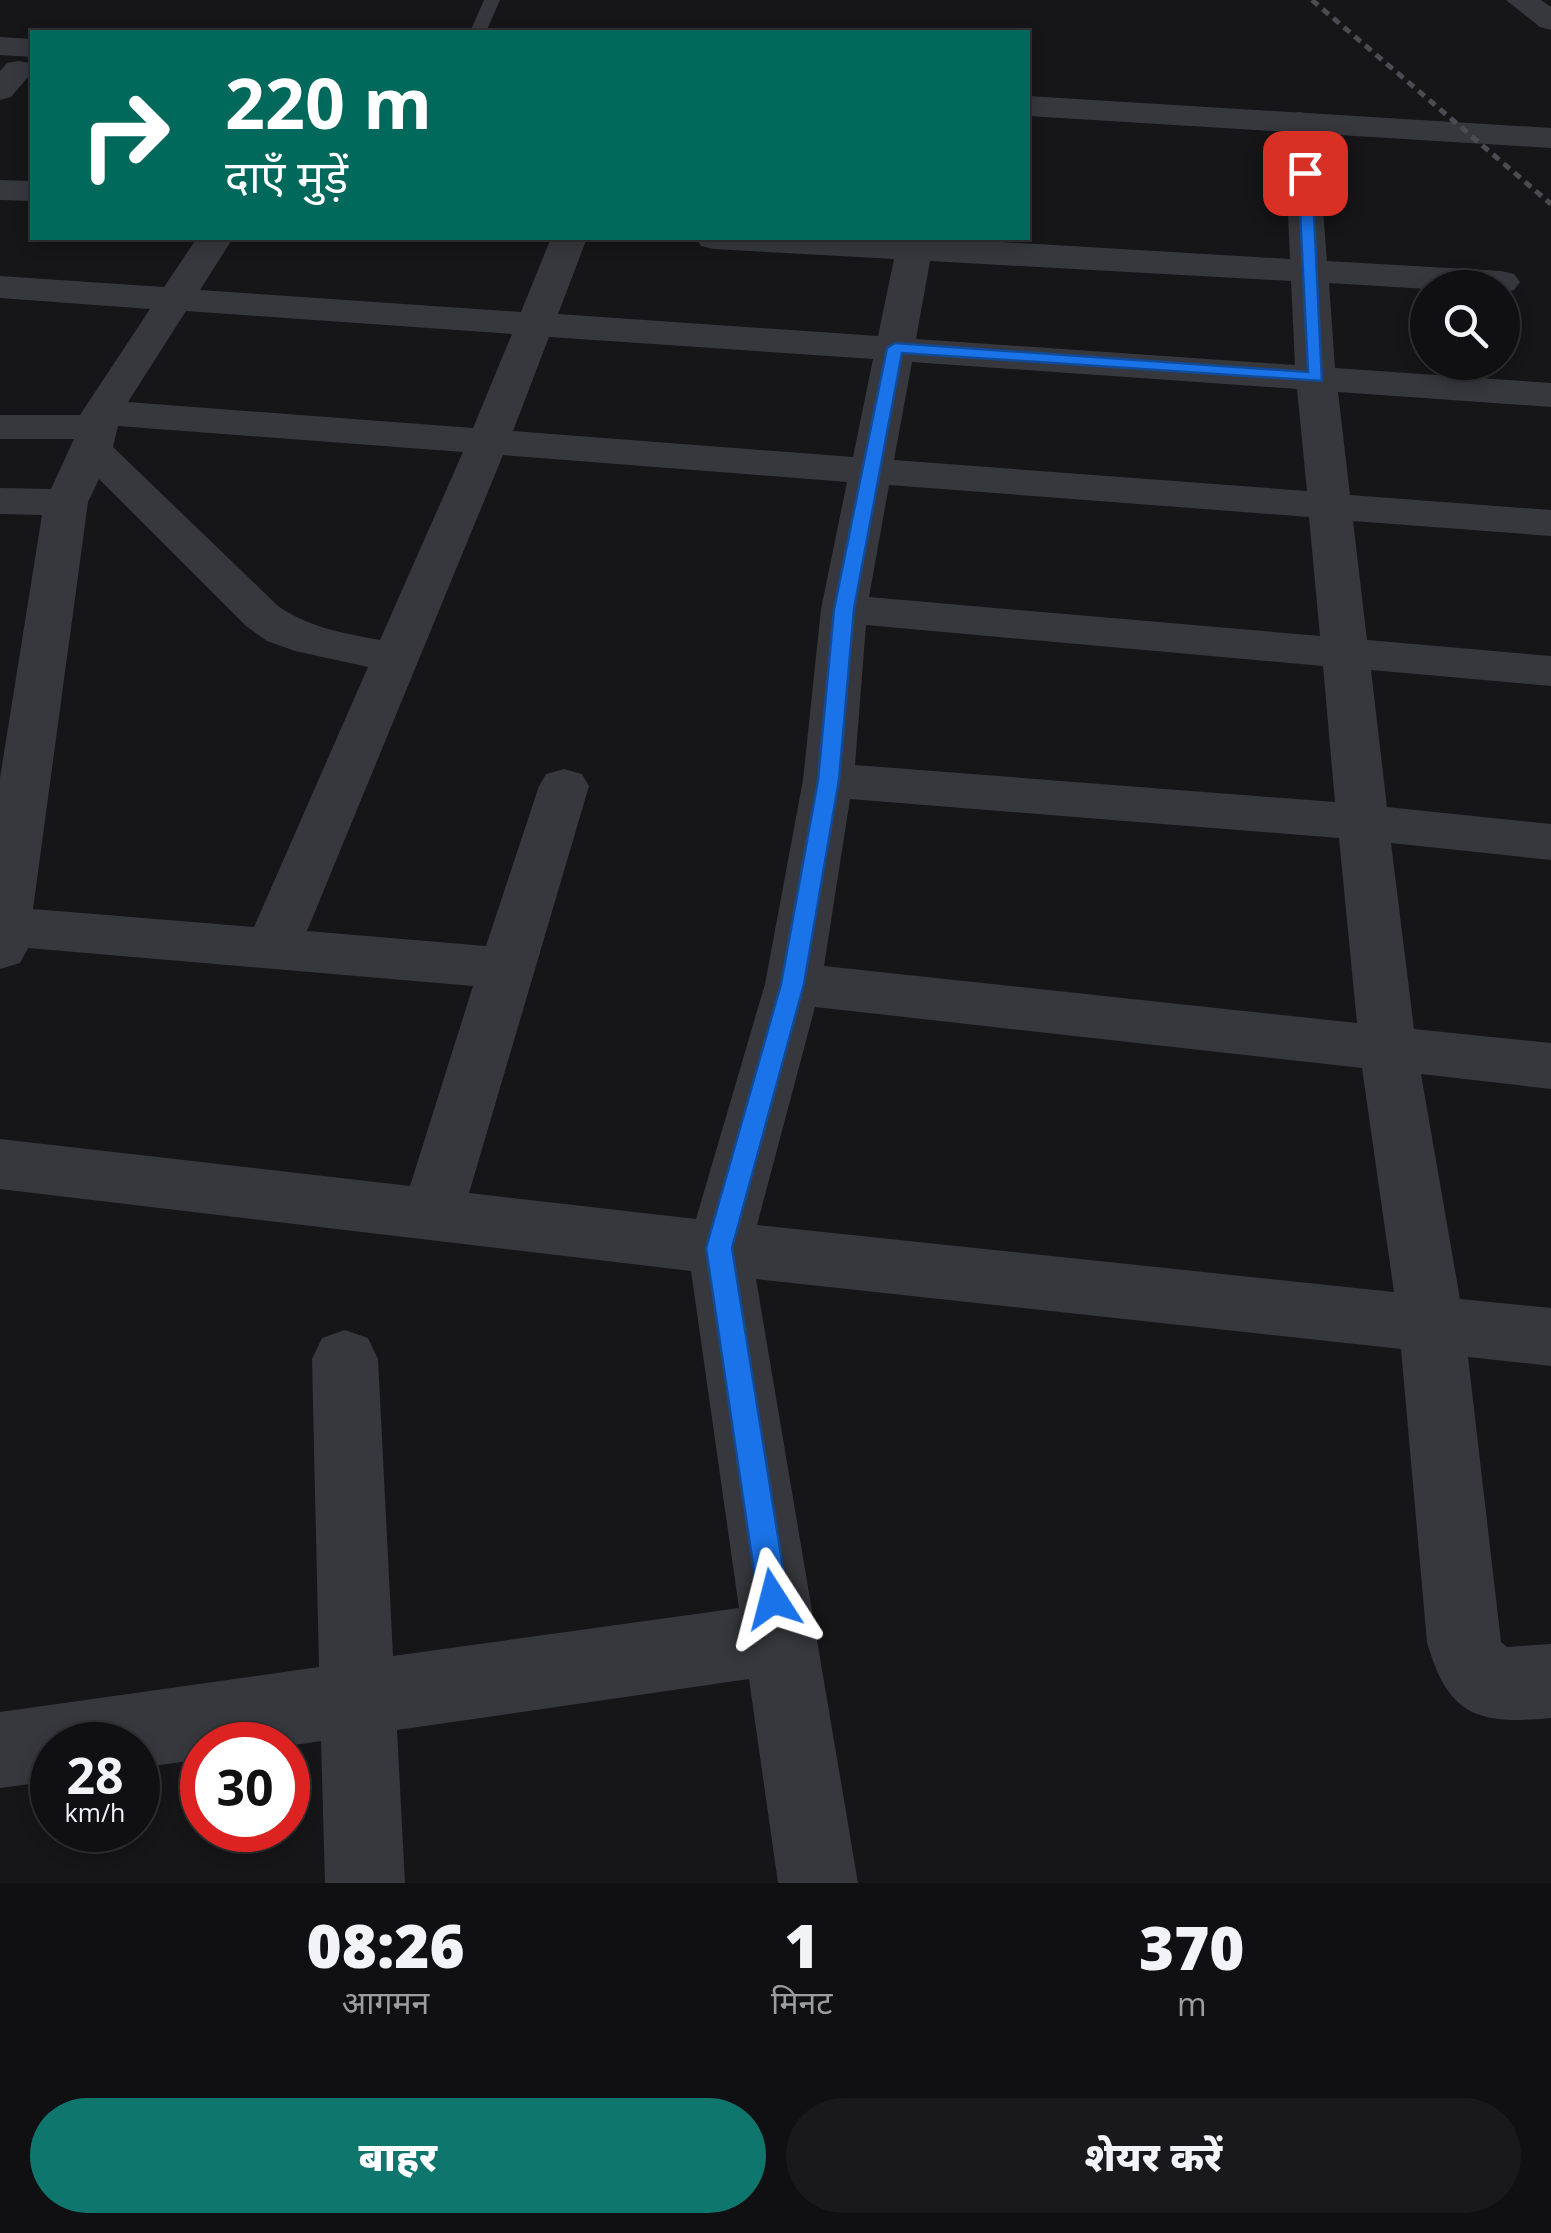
<!DOCTYPE html>
<html lang="hi">
<meta charset="utf-8">
<style>
body{margin:0;font-family:"Open Sans","Noto Sans Devanagari",sans-serif;background:#19191b;color:#f1f3f6;height:100vh;display:flex;flex-direction:column;font-size:38px;white-space:nowrap}
*{box-sizing:border-box;margin:0}
p{font-size:32px;color:#9c9d9f}
.icon{flex:none;width:55px;height:55px;fill:none;stroke:currentColor;stroke-width:2;stroke-linecap:round;stroke-linejoin:round}
.map{position:relative;height:1883px;overflow:hidden}
.drawer{display:flex;flex-direction:column;background:#101012;flex:1}
.drawer>*{flex:none}
.hud{position:absolute;left:30px;top:30px;width:1000px;height:210px;border-radius:0px;box-shadow:0 5px 15px #0003,0 0 0 2px #303032;background:#00695c;color:#fff;overflow:hidden}
.controls{position:absolute;left:1410px;top:270px;display:grid;gap:20px}
.controls a{display:grid;place-items:center;width:110px;height:110px;border-radius:50%;background:#101012;box-shadow:0 5px 15px #0003,0 0 0 2px #303032;font-size:50px}
.speed{position:absolute;left:30px;top:1722px;display:flex;gap:20px;font-size:50px;font-weight:700;text-align:center}
.speed>*{display:grid;place-content:center;width:130px;height:130px;border-radius:50%;background:#101012;box-shadow:0 5px 15px #0003,0 0 0 2px #303032;line-height:1}
.speed small{font-size:25px;font-weight:400}
.speed .limit{border:15px solid #d22;background:#fff;color:#111}
.pin{position:absolute;display:grid;place-items:center;width:85px;height:85px;color:#fff;margin:-42px;border-radius:20px;box-shadow:0 5px 15px #0006}
.me{position:absolute;width:110px;margin:-55px;rotate:351deg;stroke-linejoin:round;filter:drop-shadow(0 0 8px #0008)}
.turn{display:flex;align-items:center;gap:35px;height:210px;padding:0 30px;font-size:45px}
.turn .icon{width:130px;height:130px;stroke-width:2.5}
.turn b{display:block;font-size:70px;line-height:85px}
.eta{display:flex;justify-content:space-evenly;align-items:center;height:170px;text-align:center}
.eta b{font-size:60px;font-weight:800;line-height:70px}
.action{display:flex;gap:20px;margin-top:auto;padding:20px 30px}
.action a{flex:1;height:115px;border-radius:60px;background:#0f766e;color:#fff;font-size:40px;font-weight:800;line-height:115px;text-align:center}
.action a+a{background:#19191b;color:#f1f3f6}
.map>svg:first-child{display:block}
.lines{fill:none;stroke-linecap:round;stroke-linejoin:round}
.service{fill:#37383d;fill-rule:evenodd}
.minor{fill:#37383d;fill-rule:evenodd}
.tertiary{fill:#37383d;fill-rule:evenodd}
.rail{stroke:#4a4c52;stroke-width:5;stroke-dasharray:8 6;stroke-linecap:butt}
.route{fill:#1a73e8;stroke:#114b97;stroke-width:2.5}
</style>
<div class="map">
<svg width="1551" height="1883" viewBox="0 0 1551 1883">
<rect width="100%" height="100%" fill="#161618"/>
<g class="lines">
<path class="service" d="M484,0H500L486,32H470Z"/>
<path class="minor" d="M1506,0H1541L1551,7V30L1540,27Z
M18,61L29,63L32,72L11,97L0,100V71L7,63Z
M1300,112L1312,115L1316,122L1327,261L1501,271L1514,274L1520,282L1514,290L1502,293V288L1428,289L1329,283L1335,368L1551,383V407L1338,392L1350,495L1551,510V536L1353,521L1367,640L1551,656V686L1371,670L1387,807L1551,824V860L1391,843L1414,1029L1551,1043V1089L1421,1074L1460,1299L1551,1308V1366L1468,1357L1501,1642L1507,1647L1551,1644V1718C1478,1725 1448,1716 1427,1642L1401,1349L756,1279L858,1883H778L749,1679L397,1730L405,1883H325L321,1741L288,1746L202,1745V1759L138,1768V1745H52V1781L0,1788V1712L319,1667L312,1359L322,1338L345,1330L368,1338L378,1359L393,1656L739,1608L691,1271L0,1189V1139L410,1186L473,986L28,948L20,963L0,969V778L42,515L0,514V488L51,489L74,439H0V415H80L150,309L0,298V276L164,287L197,238H233L200,290L521,312L551,238H587L558,314L878,336L894,259L714,249L701,246L696,238H934L1290,259L1284,122L1288,115ZM930,261L1291,281L1295,365L916,339ZM186,311L512,334L473,428L128,402ZM549,337L873,359L853,457L513,431ZM912,362L1297,389L1307,491L894,460ZM118,426L463,452L380,640C343,633 310,628 278,606L113,447ZM503,455L847,482L821,609L803,780L765,984L696,1219L469,1193L589,786L582,774L564,769L546,774L539,786L486,946L307,931ZM99,479L246,626L267,641L295,651L368,667L254,927L33,909L88,502ZM889,485L1309,517L1320,636L869,597ZM866,625L1323,666L1335,802L855,765ZM850,799L1339,838L1357,1023L824,966ZM815,1007L1362,1068L1394,1292L757,1225Z
M0,180L32,181V201L0,200Z"/>
<path class="tertiary" d="M0,37L32,39V57L0,55Z
M1028,96L1551,128V148L1028,116Z"/>
<path class="rail" d="M1312,0L1551,204"/>
</g>
<path class="route" d="M1305,169L1312,173L1322,381L902,353L854,609L839,780L804,984L732,1248L788,1599L784,1609L773,1614L763,1609L758,1599L706,1248L781,984L818,780L834,609L887,348L895,343L1308,372L1298,173Z"/>
</svg>
<div class="controls">
<a><svg class="icon" aria-label="search" viewBox="0 0 24 24"><circle cx="10" cy="10" r="6"/><path d="M15 15l6 6"/></svg></a>
</div>
<div class="speed"><div>28<small>km/h</small></div><div class="limit">30</div></div>
<div class="pin" style="left:1305px;top:173px;background:#d93025"><svg class="icon" aria-label="arrive" viewBox="0 0 24 24"><path d="M6 21V4h12l-3 4 3 4H6"/></svg></div>
<svg class="me" style="left:773px;top:1599px" viewBox="-20 -20 40 40"><path d="M0-17L14 15 0 8-14 15z" fill="#1a73e8" stroke="#fff" stroke-width="4"/></svg>
<div class="hud">
<div class="turn"><svg class="icon" aria-label="right" viewBox="0 0 24 24"><path d="M7 20v-9h11M14 6l5 5-5 5"/></svg><div><b>220 m</b>दाएँ मुड़ें</div></div>
</div>
</div>
<section class="drawer">
<div class="eta">
<div><b>08:26</b><p>आगमन</p></div>
<div><b>1</b><p>मिनट</p></div>
<div><b>370</b><p>m</p></div>
</div>
<div class="action"><a>बाहर</a><a>शेयर करें</a></div>
</section>
